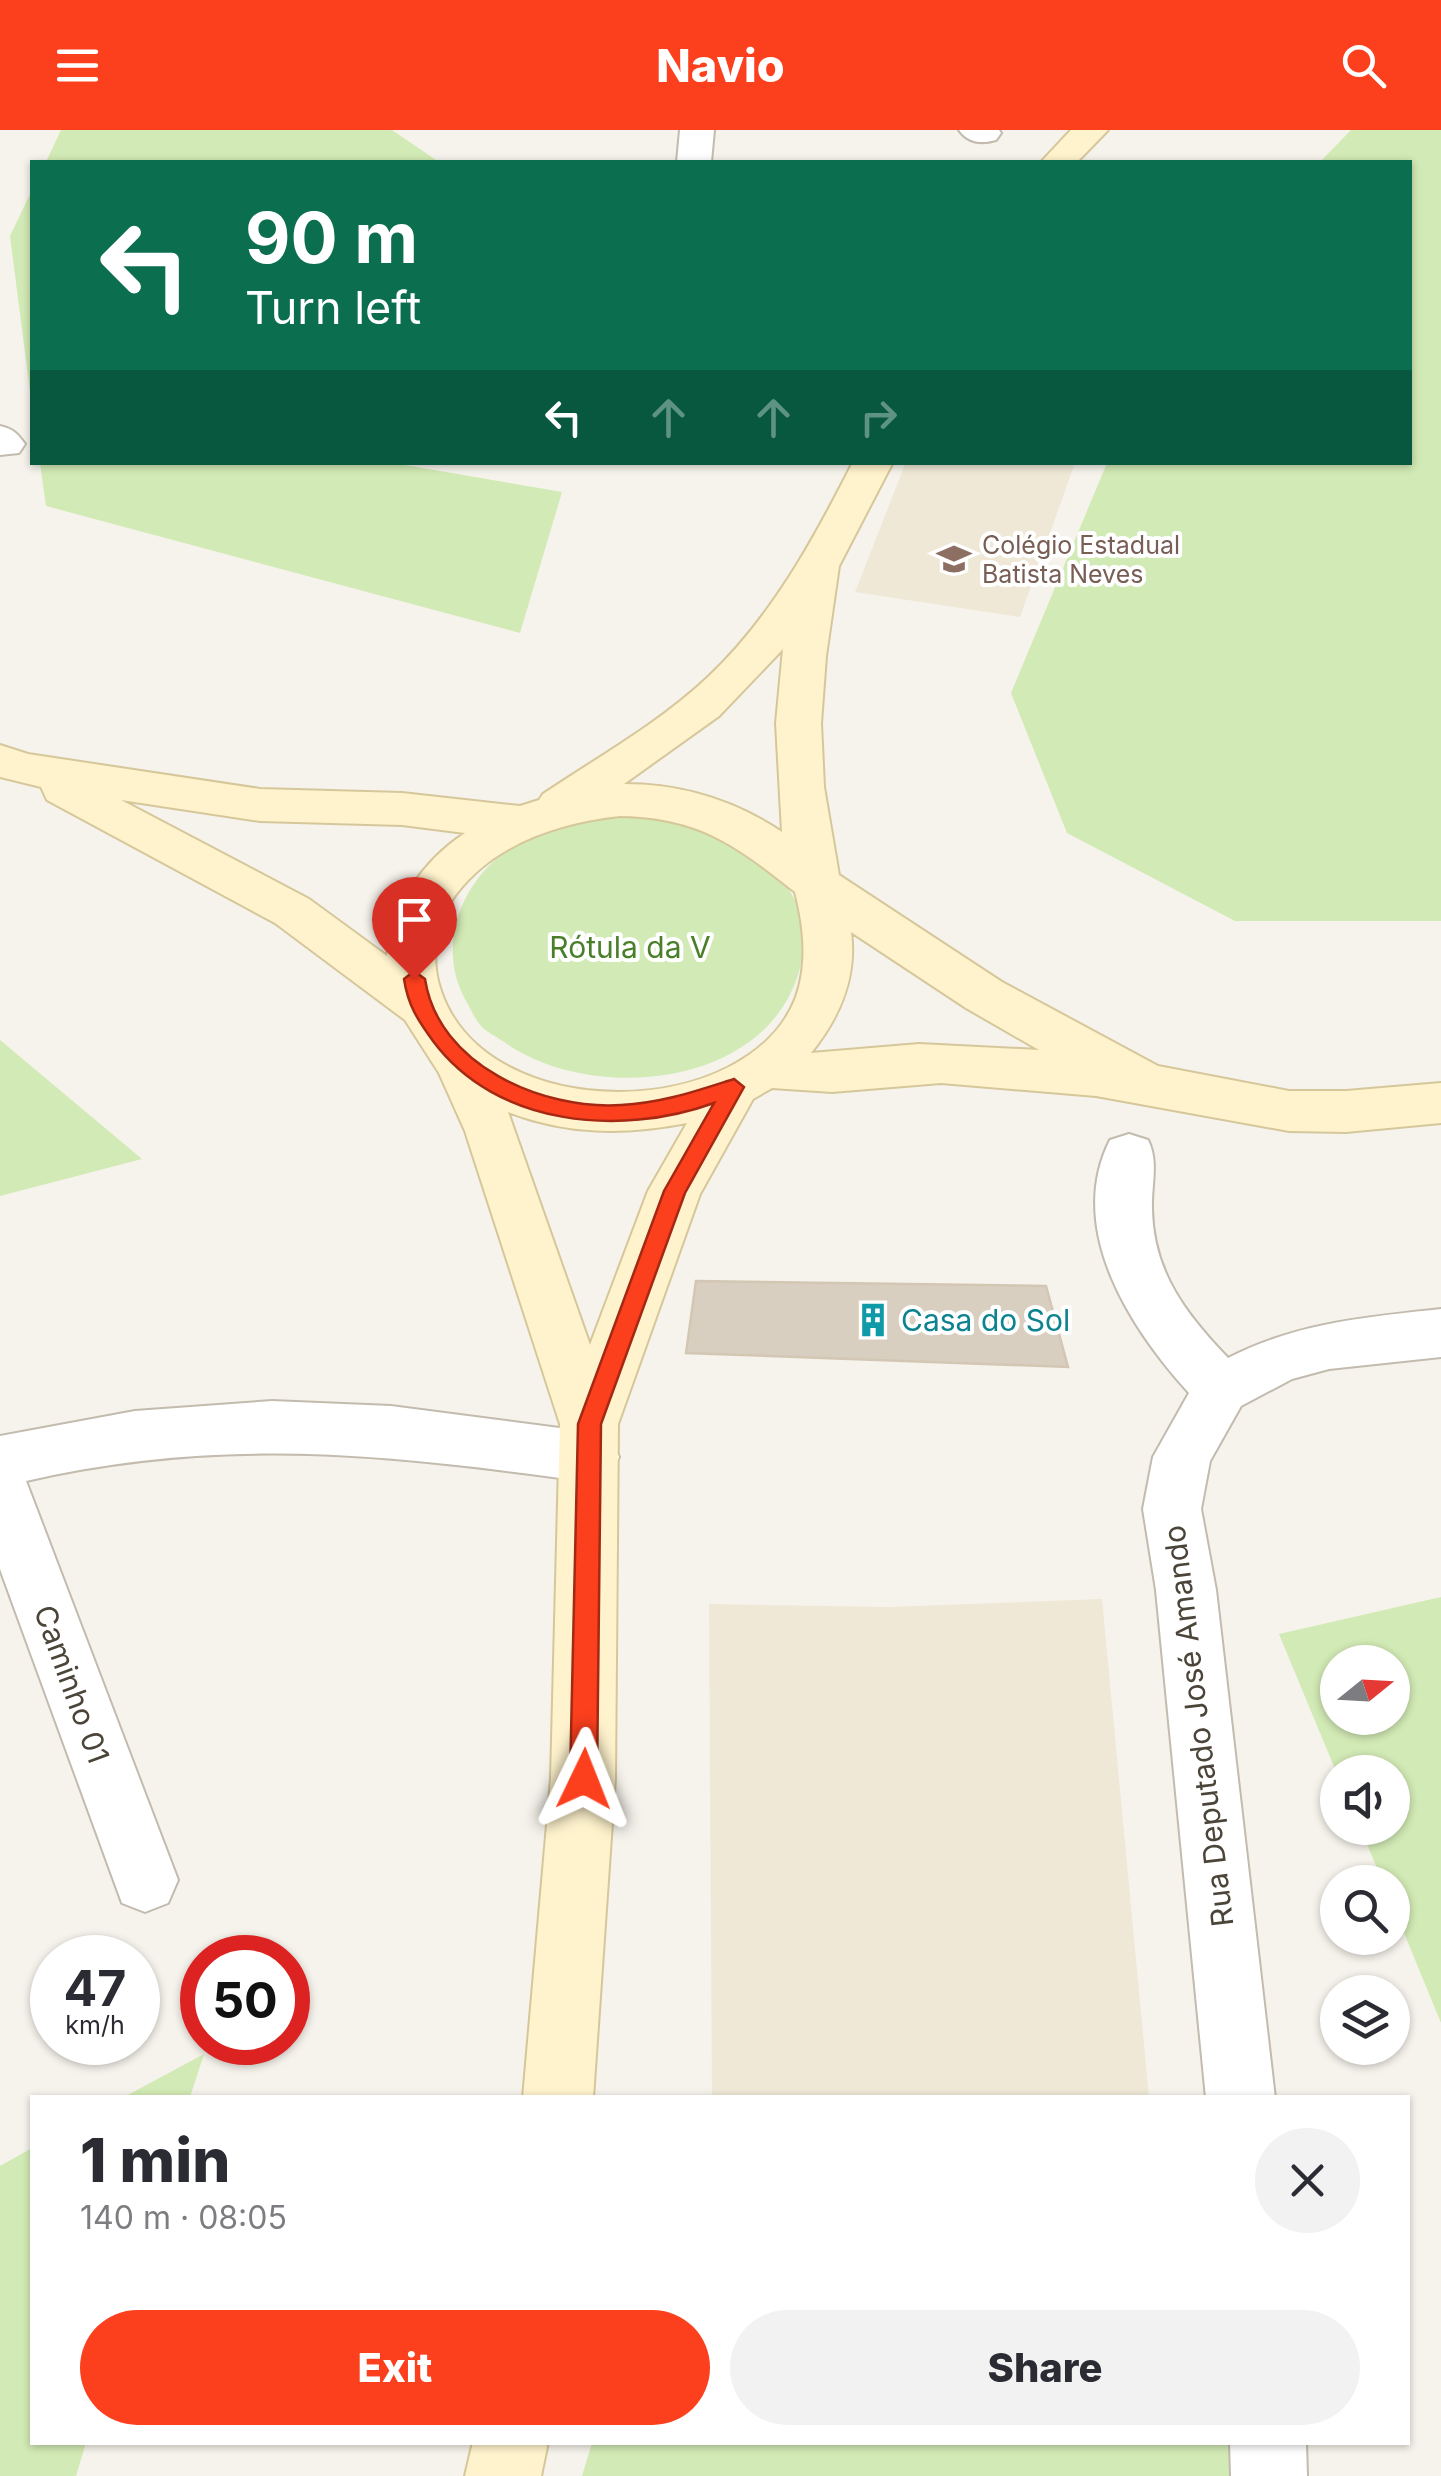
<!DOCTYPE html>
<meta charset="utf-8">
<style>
body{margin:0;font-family:Inter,sans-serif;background:#f2f2f3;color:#2b2b33;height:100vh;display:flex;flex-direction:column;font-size:38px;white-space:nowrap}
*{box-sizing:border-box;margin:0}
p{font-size:32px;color:#7c7c81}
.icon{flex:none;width:55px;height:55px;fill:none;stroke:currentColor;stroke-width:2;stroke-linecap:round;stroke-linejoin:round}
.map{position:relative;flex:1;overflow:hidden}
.details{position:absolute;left:30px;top:1965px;width:1380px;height:350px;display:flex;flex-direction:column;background:#fff;border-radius:0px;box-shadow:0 2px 8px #0004}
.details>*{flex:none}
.top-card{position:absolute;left:30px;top:30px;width:1382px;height:305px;border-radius:0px;box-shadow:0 2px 8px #0004;background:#0b6e4f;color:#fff;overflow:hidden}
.needle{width:65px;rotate:72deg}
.tools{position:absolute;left:1320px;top:1515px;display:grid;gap:20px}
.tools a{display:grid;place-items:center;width:90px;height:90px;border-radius:50%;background:#fff;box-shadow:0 2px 8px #0004;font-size:50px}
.speed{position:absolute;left:30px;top:1805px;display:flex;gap:20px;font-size:50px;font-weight:700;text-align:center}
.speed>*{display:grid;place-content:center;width:130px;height:130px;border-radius:50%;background:#fff;box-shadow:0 2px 8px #0004;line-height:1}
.speed small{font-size:25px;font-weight:400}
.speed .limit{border:15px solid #d22;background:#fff;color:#111}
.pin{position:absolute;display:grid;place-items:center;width:85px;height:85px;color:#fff;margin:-102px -42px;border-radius:50% 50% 50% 0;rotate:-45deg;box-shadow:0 0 10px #0007}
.pin .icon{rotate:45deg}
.me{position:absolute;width:110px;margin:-55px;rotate:2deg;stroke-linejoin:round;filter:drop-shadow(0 0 8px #0008)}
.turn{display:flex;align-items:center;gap:35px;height:210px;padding:0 50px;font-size:45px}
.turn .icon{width:130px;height:130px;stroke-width:2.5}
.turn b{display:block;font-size:70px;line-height:85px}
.lanes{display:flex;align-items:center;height:95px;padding:0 50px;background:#0003;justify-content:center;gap:50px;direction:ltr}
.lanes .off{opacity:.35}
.round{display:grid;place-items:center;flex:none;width:105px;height:105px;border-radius:52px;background:#f2f2f3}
.head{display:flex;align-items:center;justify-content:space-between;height:170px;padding:0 50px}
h1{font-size:60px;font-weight:800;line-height:75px}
.primary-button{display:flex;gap:20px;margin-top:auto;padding:20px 50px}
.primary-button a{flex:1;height:115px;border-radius:60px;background:#fc3f1d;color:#fff;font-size:40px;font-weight:800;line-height:115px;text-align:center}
.primary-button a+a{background:#f2f2f3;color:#2b2b33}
header{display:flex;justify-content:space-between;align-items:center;height:130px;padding:0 50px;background:#fc3f1d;color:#fff;font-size:45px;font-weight:800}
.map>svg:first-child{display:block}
.education{fill:#efe8d6}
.green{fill:#d2eab5;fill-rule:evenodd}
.building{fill:#d8cfc1;stroke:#d3c7b4;stroke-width:2.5}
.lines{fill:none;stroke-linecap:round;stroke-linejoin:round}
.minor-casing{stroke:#c2bbae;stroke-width:4}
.secondary-casing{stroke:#d6c79b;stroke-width:4}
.minor{fill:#fff;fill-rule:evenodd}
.secondary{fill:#fff3cd;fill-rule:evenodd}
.route{fill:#fc3f1d;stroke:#a42913;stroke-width:2.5}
.labels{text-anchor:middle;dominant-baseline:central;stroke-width:8;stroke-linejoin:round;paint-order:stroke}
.far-education-label{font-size:25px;fill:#785e54;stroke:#fff;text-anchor:start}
.park-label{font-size:30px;fill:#4a7f2a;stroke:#fff}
.culture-label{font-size:30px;fill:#0d838f;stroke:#fff;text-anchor:start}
.street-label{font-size:30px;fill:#4b4439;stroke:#fff}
</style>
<header><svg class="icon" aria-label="menu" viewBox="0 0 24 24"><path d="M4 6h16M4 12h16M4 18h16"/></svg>Navio<svg class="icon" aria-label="search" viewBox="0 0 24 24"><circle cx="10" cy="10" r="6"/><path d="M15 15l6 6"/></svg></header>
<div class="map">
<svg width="1441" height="2346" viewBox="0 0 1441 2346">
<rect width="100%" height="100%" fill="#f6f3ec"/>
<path class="education" d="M906,332L1075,333L1020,487L855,462Z
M1102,1469L1149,1967H712L709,1474L890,1477Z"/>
<path class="green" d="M61,0H392L439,32H46Z
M1351,0H1441V791H1235L1067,703L1011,563L1107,333L1410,332V32H1320Z
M32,60V277L10,106Z
M40,333H393L562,362L520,503L46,376Z
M647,684C666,688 687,690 706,696C735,705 760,725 780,748C803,774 809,805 800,838C769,957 596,974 507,914C499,908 488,903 482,897C475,890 471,879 466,871C432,810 467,737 528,708C566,690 605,687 647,684Z
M0,910L142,1029L0,1066Z
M1441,1467V1893L1393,1776L1392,1752H1383L1360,1698H1392V1642L1337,1644L1279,1504ZM1392,1532V1588H1338V1532Z
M204,1924L190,1967H124Z
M32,2018V2312L86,2313L76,2346H0V2036Z
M592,2313H1233L1231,2346H582Z"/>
<path class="building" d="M696,1151L1046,1156L1068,1237L686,1223Z"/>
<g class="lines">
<g class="minor-casing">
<path id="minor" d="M680,0H714L711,32H677Z
M959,0H999L1001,3L996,10C982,14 968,13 959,0Z
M0,296C13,299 17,303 25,314L19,323L0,325Z
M1129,1004L1148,1010C1159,1032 1151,1055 1152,1079C1153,1142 1186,1184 1228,1228C1296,1193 1366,1187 1441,1179V1227L1329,1239L1292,1249L1241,1276L1210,1331L1201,1379L1216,1460L1275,1968H1206L1156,1460L1143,1379L1153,1327L1189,1263C1131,1199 1065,1099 1110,1010Z
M272,1271L391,1276L590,1302L610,1309L619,1327L610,1345L590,1352C392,1325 224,1305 26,1351L178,1750L168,1773L145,1782L122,1773L0,1439V1306L135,1281Z
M1230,2312H1306L1307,2346H1231Z"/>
</g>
<g class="secondary-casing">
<path id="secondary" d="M1071,0H1108L1077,32H1041Z
M853,332H893L839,436L826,526L821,593L824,657L839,745L1002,852L1158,936L1289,961H1346L1441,953V993L1346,1002L1289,1001L1096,966L941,953L832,962L772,958L753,969L700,1064L618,1294L615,1649L593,1968H523L551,1649L560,1294L465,1001L439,943L405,890L275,793L47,670L41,657L0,647V615L28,624L260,659L402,663L520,676L539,670L543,664C598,627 658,594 707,548C771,488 813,411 853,332ZM783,519L776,593L782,702C734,670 682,654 624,654L719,586ZM121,670L260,691L402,695L465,703C423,731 392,775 387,826L309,769ZM620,686C698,687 736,715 795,762C804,797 808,832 796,867C749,992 487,997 441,861C431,833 434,799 450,773C487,716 556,693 620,686ZM851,802L966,878L1039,920L919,914L811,923C840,887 857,848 851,802ZM508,982C568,1005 625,1005 687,993L648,1061L590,1215Z
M473,2312H548L541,2346H465Z"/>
</g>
<use href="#minor" class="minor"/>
<use href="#secondary" class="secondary"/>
</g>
<path class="route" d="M414,841L425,849C438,935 542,980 621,975C662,973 696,961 734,949L744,957L685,1063L601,1294L597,1649L593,1658L584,1662L574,1658L570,1649L578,1294L664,1061L714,973C620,1007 496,996 433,911C417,889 408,875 404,849Z"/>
<defs>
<g id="school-bare" transform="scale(2.7)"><path d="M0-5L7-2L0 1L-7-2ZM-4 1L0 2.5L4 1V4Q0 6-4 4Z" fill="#8d6e63" stroke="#fff" stroke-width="2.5" paint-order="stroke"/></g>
<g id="building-bare" transform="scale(2.7)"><path d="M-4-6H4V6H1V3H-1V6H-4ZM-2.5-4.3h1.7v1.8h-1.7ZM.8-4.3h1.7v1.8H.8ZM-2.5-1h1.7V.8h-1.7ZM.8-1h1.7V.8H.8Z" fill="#0f9aa8" stroke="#fff" stroke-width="2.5" paint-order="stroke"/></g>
</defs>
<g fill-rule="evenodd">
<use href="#school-bare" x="954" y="429"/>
<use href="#building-bare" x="873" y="1190"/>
</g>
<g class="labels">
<g class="far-education-label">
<text x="982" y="415">Colégio Estadual<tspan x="982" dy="29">Batista Neves</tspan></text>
</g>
<g class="park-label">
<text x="630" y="817">Rótula da V</text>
</g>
<g class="culture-label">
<text x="901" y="1190">Casa do Sol</text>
</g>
<g class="street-label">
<text transform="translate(72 1554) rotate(70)">Caminho 01</text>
<text transform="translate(1198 1596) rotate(-97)">Rua Deputado José Amando</text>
</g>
</g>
</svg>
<div class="tools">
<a><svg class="needle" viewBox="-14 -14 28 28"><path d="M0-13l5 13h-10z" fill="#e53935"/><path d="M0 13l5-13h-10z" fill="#7c7c81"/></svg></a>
<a><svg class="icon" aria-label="sound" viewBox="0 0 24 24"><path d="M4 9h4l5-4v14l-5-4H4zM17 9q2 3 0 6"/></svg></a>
<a><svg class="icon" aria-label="search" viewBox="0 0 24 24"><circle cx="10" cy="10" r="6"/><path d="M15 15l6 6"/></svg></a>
<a><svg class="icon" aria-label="layers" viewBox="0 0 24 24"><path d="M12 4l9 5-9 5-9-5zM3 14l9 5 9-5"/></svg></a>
</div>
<div class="speed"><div>47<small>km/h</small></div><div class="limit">50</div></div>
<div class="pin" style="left:414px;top:849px;background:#d93025"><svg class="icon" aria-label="arrive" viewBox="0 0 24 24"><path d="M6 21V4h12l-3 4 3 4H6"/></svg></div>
<svg class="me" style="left:584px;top:1649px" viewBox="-20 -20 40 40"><path d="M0-17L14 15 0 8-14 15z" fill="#fc3f1d" stroke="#fff" stroke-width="4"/></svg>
<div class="top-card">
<div class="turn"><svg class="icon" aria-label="left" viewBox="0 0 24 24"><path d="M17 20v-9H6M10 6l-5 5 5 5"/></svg><div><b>90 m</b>Turn left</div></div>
<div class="lanes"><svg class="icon" aria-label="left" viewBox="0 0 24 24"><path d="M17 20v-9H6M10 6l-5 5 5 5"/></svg><svg class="icon off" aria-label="ahead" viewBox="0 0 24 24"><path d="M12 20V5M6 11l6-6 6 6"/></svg><svg class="icon off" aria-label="ahead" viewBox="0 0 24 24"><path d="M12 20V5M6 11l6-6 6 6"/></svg><svg class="icon off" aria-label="right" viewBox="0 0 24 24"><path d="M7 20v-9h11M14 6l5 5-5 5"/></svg></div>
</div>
<section class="details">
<div class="head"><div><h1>1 min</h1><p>140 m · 08:05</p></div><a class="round"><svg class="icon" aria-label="close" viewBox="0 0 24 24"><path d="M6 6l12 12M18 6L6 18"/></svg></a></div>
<div class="primary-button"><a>Exit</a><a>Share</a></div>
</section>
</div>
